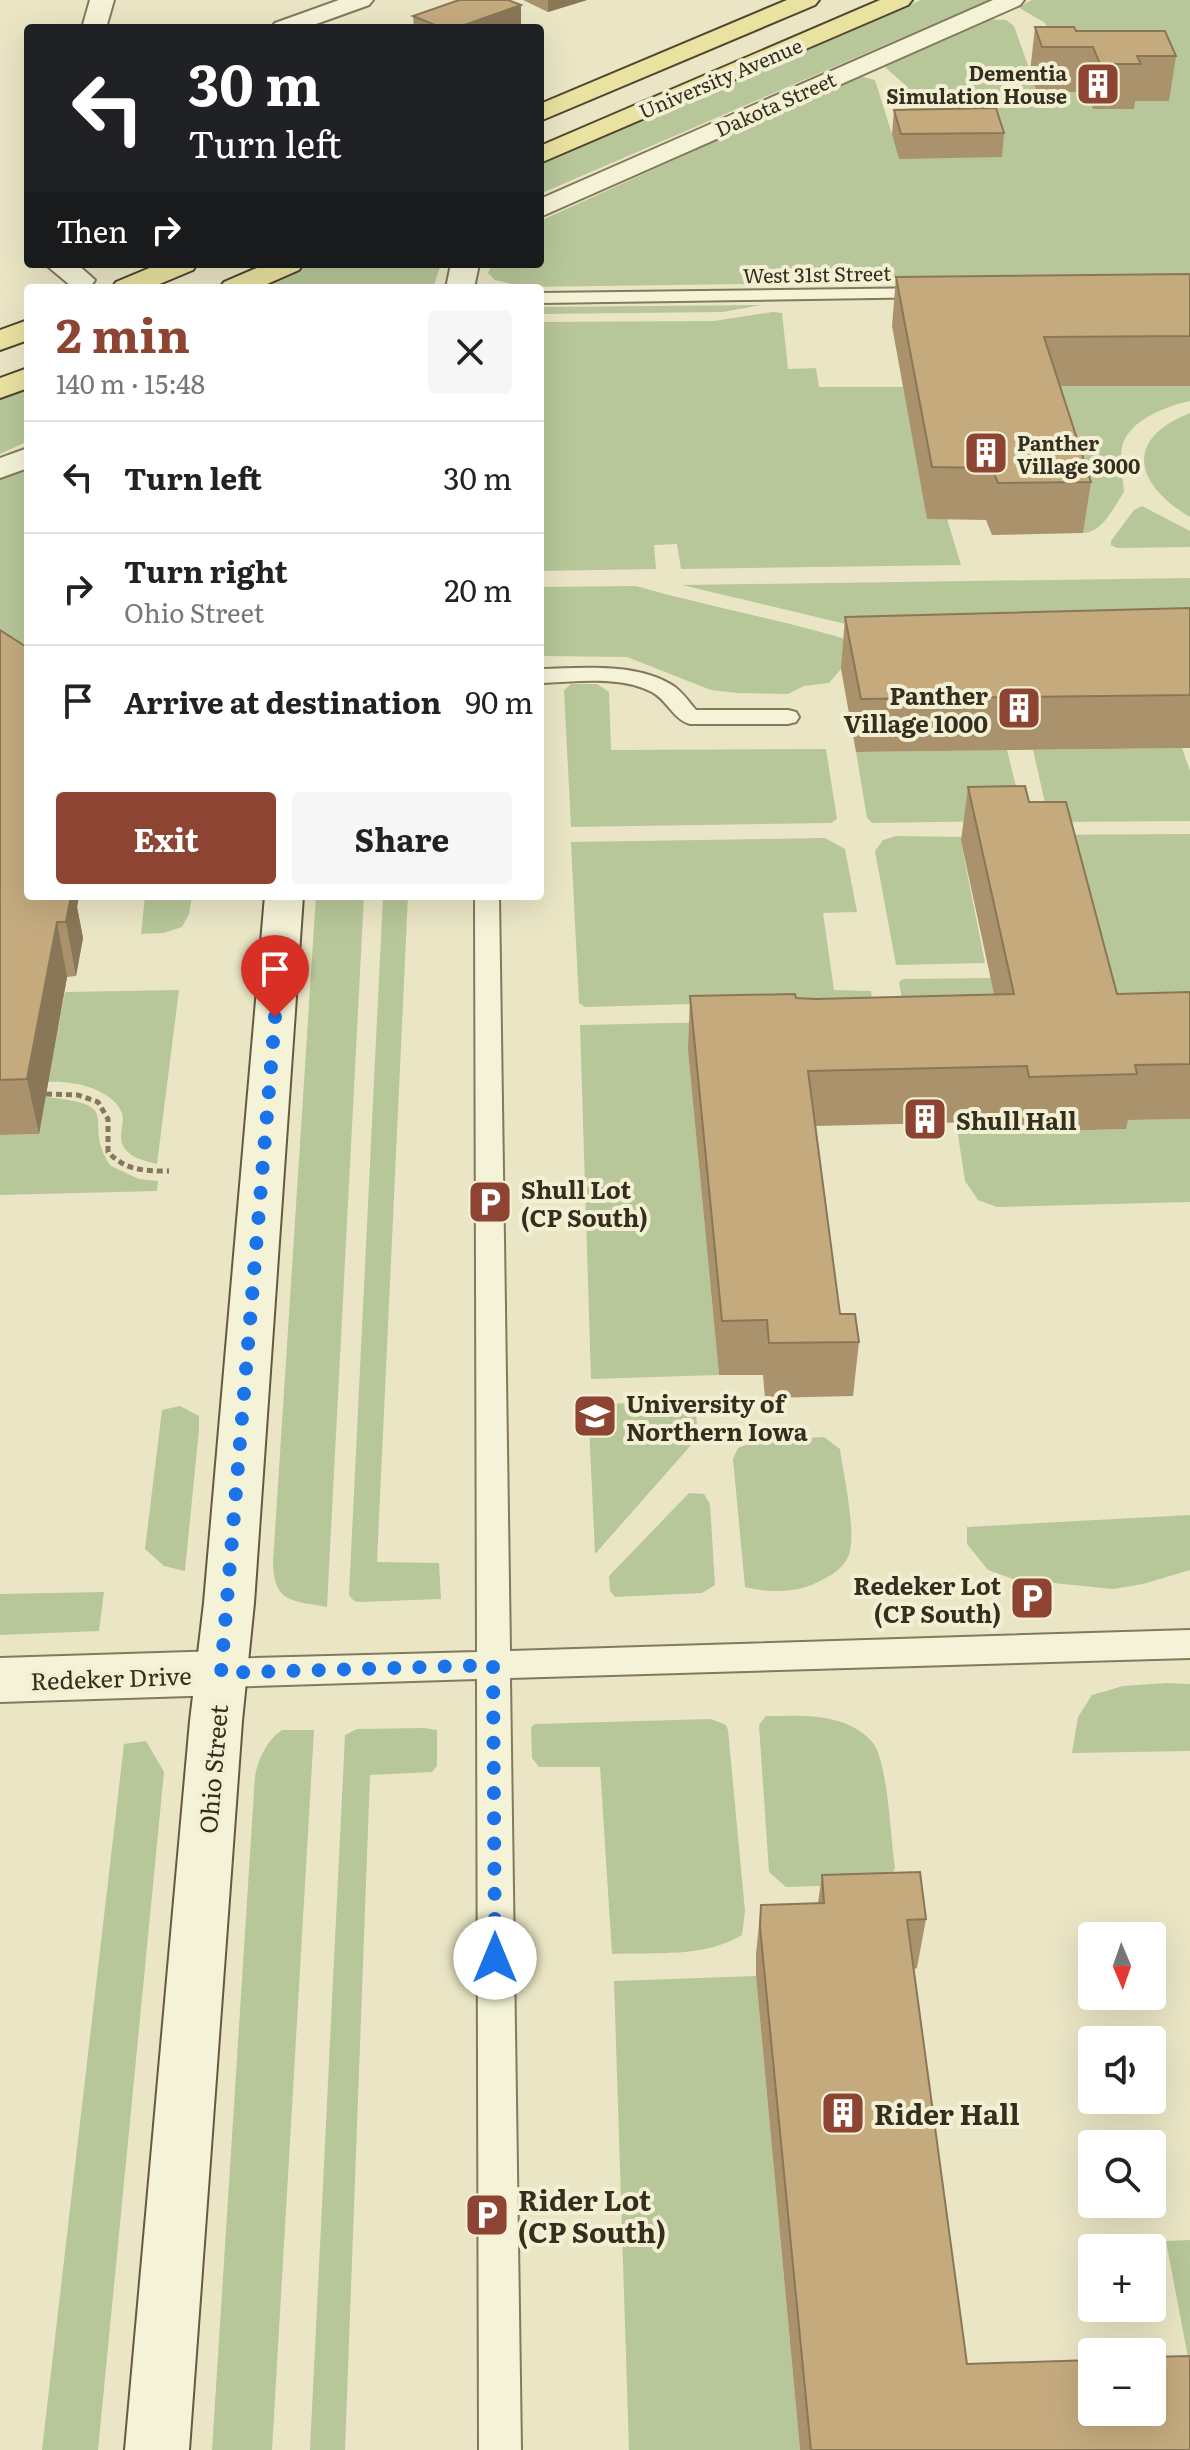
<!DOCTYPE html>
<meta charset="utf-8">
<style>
body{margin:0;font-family:Literata,serif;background:#f6f6f6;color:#222;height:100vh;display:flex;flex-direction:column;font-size:30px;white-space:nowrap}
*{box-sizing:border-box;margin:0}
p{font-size:26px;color:#767676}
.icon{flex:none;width:44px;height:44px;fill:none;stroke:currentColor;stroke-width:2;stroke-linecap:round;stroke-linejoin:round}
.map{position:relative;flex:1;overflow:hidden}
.drawer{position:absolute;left:24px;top:284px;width:520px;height:616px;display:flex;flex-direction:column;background:#fff;border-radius:8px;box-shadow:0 8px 32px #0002}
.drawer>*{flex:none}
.banner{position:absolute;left:24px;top:24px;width:520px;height:244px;border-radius:8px;box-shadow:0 8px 32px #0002;background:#202124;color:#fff;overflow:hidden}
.needle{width:52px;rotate:178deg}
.tools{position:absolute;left:1078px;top:1922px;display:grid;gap:16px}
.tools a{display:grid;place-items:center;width:88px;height:88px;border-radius:8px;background:#fff;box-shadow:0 8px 32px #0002;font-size:40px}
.pin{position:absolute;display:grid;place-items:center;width:68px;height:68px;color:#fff;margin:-82px -34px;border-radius:50% 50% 50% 0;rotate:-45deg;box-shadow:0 0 8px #0007}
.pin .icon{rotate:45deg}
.me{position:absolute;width:88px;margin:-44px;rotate:0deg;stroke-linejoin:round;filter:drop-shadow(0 0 6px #0008)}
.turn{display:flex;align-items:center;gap:28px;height:168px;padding:0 32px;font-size:36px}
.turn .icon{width:104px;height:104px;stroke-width:2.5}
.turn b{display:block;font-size:56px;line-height:68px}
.then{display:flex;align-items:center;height:76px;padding:0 32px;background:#0003;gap:16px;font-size:30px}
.round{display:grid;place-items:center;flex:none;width:84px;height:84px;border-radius:8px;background:#f6f6f6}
.head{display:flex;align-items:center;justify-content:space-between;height:136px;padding:0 32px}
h1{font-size:48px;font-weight:700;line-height:60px;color:#8d4432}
.cta{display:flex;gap:16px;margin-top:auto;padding:16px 32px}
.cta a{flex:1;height:92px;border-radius:8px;background:#8d4432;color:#fff;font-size:32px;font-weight:700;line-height:92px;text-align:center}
.cta a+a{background:#f6f6f6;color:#222}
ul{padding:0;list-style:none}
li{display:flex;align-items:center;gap:24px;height:112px;padding:0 32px;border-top:2px solid #e0e0e0}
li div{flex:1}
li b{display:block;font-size:30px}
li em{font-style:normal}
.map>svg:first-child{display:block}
.green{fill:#b8c799}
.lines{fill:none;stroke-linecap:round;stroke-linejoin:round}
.lane-casing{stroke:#83795c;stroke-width:4}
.street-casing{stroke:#83795c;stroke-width:4}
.secondary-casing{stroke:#655a40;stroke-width:4}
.primary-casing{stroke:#514630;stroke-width:4}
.path{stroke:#83795c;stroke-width:5;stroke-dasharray:6 4;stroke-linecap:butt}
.lane{fill:#f5f3d7;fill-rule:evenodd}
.street{fill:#f5f3d7;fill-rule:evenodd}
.secondary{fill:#f5f3d7;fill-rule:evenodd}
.primary{fill:#eae2a0;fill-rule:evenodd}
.wall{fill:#a9926c}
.shaded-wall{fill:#8a7758}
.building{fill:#c5aa7e;stroke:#8a7758;stroke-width:2}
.route{stroke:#1a73e8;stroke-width:14;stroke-dasharray:0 25.2}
.labels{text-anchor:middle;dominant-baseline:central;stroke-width:8;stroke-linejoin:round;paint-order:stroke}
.far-poi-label{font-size:20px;font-weight:bold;fill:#342e1f;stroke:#f2efd3;text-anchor:end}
.far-street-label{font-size:20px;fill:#342e1f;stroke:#f2efd3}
.poi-label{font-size:24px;font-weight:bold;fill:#342e1f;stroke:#f2efd3;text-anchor:start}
.street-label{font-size:24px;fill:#342e1f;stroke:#f2efd3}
.near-poi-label{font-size:28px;font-weight:bold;fill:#342e1f;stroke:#f2efd3;text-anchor:start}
</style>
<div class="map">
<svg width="1190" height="2450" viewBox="0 0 1190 2450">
<rect width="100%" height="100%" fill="#eae6c5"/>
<path class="green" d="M921,0H989L540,194V165Z
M1032,0H1190V278L524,287L495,280L488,273L492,264H540V221L859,76L875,80L892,134L916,133L904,84L885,67L984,19L1006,20L1014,26L1030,71L1068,70L1045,23L1018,7Z
M310,264H441L433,288H257Z
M761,305L723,312L540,314V307Z
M773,312L782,313L788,369L816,368L819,387H903L928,519H947L961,565L681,569L677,544L654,545L656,569L540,571V322L714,321Z
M1037,386H1190V401C1167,406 1128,420 1122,447C1119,461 1123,478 1124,492C1114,507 1102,533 1083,533Z
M28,388V441L0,454V400Z
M1190,413V517C1136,485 1122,440 1190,413Z
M28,467V694L0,677V477Z
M1142,506L1190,531V547L1117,548L1111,545V541L1134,510Z
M1190,578V661L875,631L682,585Z
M636,586C716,609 798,622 877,649L841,669L829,683L804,686L788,694L737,693L711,690L627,657L540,656V587Z
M571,684H597L609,692L611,750L826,749L837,819L831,823L571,827L564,690Z
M1182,748L1190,771V821L1053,822L1048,816L1033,750Z
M1007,750L1023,815L1004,821L872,823L867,818L856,752Z
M1190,834V1047L1106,1048L1015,835Z
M896,836L967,837L961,842L985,963L896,965L875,851L883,840Z
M825,838L845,849L857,912L823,913L834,990L871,991L872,999L585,1007L579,1003L571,842Z
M145,896H192L189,914L182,927L163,933L141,934Z
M316,896H364L327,1607C292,1600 274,1604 273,1562Z
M383,896H408L377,1562L439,1563L441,1599L360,1602L354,1601L349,1595Z
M991,978L1005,1049L911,1051L899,982L903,979Z
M179,990L157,1164C142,1160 121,1156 121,1136C121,1127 125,1119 121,1111C110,1088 71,1080 48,1082L65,992Z
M808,1020L688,1051L719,1375L591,1379L580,1025Z
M45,1097C130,1105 79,1121 111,1166L139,1179L158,1181L157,1191L0,1195V1135L39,1134Z
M1190,1119V1202L997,1207L978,1200L965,1181L956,1122L1017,1121L1020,1132L1125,1129L1123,1120Z
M696,1402L697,1432L692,1444L595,1554L588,1404Z
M180,1406L199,1416V1429L185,1571L164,1566L145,1549L162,1410Z
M824,1437L840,1449C843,1474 859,1539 847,1559C840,1571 830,1576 818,1582C797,1593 768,1593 745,1587L733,1459L738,1448L756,1441Z
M689,1493L704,1494L710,1504L715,1585L702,1593L615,1597L610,1591L609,1576Z
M1190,1515V1570L1143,1584L1113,1589L1013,1579L988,1570L967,1544V1527Z
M104,1592L99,1631L0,1635V1594Z
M1167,1683L1190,1684V1751L1072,1753L1078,1717L1092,1695L1123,1686Z
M766,1716C788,1716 812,1714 834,1720C848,1723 867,1733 875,1746C888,1769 891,1839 895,1868L890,1878L879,1884L786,1887L769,1872L759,1725Z
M711,1719L726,1725L728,1730L745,1911L742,1935C704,1958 656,1952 612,1954L600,1767H539L532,1758L531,1727L535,1724Z
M424,1728L437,1730V1766L432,1772L370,1775L345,2450H310L345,1735L357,1729Z
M282,1730H314L272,2450H212L255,1776C258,1759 267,1740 282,1730Z
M146,1741L164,1772L98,2450H42L124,1744Z
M756,1976L800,2450H629L614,1981Z
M1190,2240V2368L1166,2241Z"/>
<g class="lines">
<g class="lane-casing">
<path id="lane" d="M933,288L942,293L939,297L540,303V293Z
M540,669C582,668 639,662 675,687C683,693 689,702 696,710H788L796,712L799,717L796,722L788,724H690C674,720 667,700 652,692C620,675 575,682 540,683Z
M475,896H499L510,1651L1190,1630V1658L510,1678L521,2450H479L477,1679L221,1687L209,1683L205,1673L209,1663L221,1659L477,1652Z"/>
</g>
<g class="street-casing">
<path id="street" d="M90,0H114L106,28H82Z
M339,0H373L369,5L305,28H271L275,23Z
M993,0H1024L1020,5L540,217V199Z
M45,264H77L95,280L91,286H71Z
M451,264H479L474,288H446Z
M28,448V468L0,478V458Z
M221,1651L239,1658L247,1673L239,1688L221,1695L0,1702V1658Z"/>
</g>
<g class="secondary-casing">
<path id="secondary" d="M265,896H303L254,1603L242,1721L189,2450H125L190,1721L204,1603Z"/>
</g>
<g class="primary-casing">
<path id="primary" d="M787,0H819L815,5L540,121V104Z
M880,0H912L908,5L540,163V146Z
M159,264H197L193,270L150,288H112L116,282Z
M266,264H303L299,270L258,288H220L224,282Z
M28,320V340L0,350V330Z
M28,368V388L0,398V378Z"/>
</g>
<path class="path" d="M46,1094L78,1095L98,1102L108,1119V1152C126,1171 145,1171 169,1171"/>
<use href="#lane" class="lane"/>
<use href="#street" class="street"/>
<use href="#secondary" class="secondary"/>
<use href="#primary" class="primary"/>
</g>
<path class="wall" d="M523,0H587L548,12Z
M521,5V28H414L413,16Z
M1035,27L1076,31L1176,56L1169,101H1135L1134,109H1093L1087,92H1037L1030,72Z
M894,110L1004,133L1002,157L899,159L892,134Z
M1190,274V386H1060L1091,482L1083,533L992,535L986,520L927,519L892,326L896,277Z
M1190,608V748L856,752L841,669L845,617Z
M0,630L28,896H79L77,907L83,938L76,976L67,977L39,1134L0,1135Z
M968,787L1029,802L1117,994L1190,992V1119L1128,1120L1126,1129L1020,1132L1017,1121L816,1126L840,1314L859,1342L853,1396L765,1398L763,1375H719L688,1051L690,996L816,999L994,994L961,841Z
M822,1875L926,1919L917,1968L914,1969L967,2364L1190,2450H800L756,1976V1954L761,1905L818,1903Z"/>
<path class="shaded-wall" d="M548,0H587L548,12Z
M521,5V28H456Z
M63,896H79L77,907L83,938L76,976L66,922Z
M57,922L67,977L39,1134L27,1079Z"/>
<path class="building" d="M459,0H508L521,5L456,28H442L413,16Z
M1035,27H1074L1076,31H1165L1176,56H1137L1141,64H1100L1093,47H1042Z
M996,108L1004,133L901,134L894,110Z
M1190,274V336L1044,337L1091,482L998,483L992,468L932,467L896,277Z
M1190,608V695L861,699L845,617Z
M0,630L28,648V896H71L66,922H57L27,1079L0,1080Z
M1025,786L1029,802H1066L1117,994L1190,992V1064L1135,1065L1137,1074L1029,1077L1027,1066L808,1071L840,1314H855L859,1342L769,1343L767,1320L722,1321L690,996L795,994L796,998L816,999L1014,994L968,787Z
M920,1872L926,1919L907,1920L967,2364L1092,2360V2412H1152V2357L1190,2356V2450H811L760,1927L761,1905L824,1903L822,1875Z"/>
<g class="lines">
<path class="route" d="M275,1017L221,1673L493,1665L495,1958"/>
</g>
<defs>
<g id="building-square" transform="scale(2.3)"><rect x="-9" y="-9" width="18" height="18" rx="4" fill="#8d4432" stroke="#f2efd3"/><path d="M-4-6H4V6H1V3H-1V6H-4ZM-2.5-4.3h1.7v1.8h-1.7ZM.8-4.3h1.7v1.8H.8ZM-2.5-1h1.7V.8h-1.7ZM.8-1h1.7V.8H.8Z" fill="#fff"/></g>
<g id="parking-square" transform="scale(2.3)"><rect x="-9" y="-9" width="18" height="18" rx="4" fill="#8d4432" stroke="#f2efd3"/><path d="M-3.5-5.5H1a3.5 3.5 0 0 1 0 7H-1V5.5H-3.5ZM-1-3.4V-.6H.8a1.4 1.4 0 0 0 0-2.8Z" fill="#fff"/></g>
<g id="university-square" transform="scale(2.3)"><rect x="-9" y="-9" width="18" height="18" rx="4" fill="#8d4432" stroke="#f2efd3"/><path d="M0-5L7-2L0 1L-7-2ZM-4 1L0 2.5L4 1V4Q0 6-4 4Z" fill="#fff"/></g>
</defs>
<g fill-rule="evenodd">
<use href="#building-square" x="1098" y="84"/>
<use href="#building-square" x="986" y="453"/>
<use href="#building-square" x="1019" y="708"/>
<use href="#building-square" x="925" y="1119"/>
<use href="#parking-square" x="490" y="1202"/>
<use href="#university-square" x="595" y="1416"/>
<use href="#parking-square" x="1032" y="1598"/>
<use href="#building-square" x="843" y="2113"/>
<use href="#parking-square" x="487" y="2215"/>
</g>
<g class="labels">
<g class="far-poi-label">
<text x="1067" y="72">Dementia<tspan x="1067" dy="23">Simulation House</tspan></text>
<text x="1017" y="442" text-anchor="start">Panther<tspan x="1017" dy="23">Village 3000</tspan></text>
</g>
<g class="far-street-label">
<text transform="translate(720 77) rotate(-23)">University Avenue</text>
<text transform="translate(775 103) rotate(-24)">Dakota Street</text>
<text transform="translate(817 273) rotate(-1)">West 31st Street</text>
</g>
<g class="poi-label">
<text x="988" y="694" text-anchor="end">Panther<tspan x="988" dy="28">Village 1000</tspan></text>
<text x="956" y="1119">Shull Hall</text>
<text x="521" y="1188">Shull Lot<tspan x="521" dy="28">(CP South)</tspan></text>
<text x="626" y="1402">University of<tspan x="626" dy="28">Northern Iowa</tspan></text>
<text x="1001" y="1584" text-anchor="end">Redeker Lot<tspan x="1001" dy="28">(CP South)</tspan></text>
</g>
<g class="street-label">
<text transform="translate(111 1677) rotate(-2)">Redeker Drive</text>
<text transform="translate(212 1769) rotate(-85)">Ohio Street</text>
</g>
<g class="near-poi-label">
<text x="874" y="2113">Rider Hall</text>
<text x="518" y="2199">Rider Lot<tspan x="518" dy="32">(CP South)</tspan></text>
</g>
</g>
</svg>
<div class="tools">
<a><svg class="needle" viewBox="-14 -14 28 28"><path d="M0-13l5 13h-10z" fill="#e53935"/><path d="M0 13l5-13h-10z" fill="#767676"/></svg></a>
<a><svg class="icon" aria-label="sound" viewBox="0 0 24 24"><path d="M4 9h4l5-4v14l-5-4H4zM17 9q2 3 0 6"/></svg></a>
<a><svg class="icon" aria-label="search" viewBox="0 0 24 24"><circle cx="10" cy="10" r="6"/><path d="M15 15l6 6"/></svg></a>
<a>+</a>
<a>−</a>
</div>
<div class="pin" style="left:275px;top:1017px;background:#d93025"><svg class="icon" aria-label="arrive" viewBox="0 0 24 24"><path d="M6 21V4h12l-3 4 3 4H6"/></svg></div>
<svg class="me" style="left:495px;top:1958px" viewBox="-20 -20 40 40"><circle r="19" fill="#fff"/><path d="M0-13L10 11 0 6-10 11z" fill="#1a73e8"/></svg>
<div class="banner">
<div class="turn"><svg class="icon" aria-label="left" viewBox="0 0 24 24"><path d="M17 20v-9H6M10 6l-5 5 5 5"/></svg><div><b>30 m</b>Turn left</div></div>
<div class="then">Then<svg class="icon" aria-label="right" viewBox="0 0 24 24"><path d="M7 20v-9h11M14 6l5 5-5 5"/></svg></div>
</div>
<section class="drawer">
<div class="head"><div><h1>2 min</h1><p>140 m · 15:48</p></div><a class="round"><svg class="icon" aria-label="close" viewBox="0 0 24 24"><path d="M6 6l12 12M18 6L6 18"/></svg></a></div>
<ul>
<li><svg class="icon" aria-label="left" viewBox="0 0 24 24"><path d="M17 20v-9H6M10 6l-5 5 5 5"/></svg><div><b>Turn left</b></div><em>30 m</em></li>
<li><svg class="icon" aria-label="right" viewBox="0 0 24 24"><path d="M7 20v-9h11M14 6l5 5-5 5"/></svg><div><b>Turn right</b><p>Ohio Street</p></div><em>20 m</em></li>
<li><svg class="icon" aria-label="arrive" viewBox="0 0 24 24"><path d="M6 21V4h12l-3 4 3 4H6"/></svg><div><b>Arrive at destination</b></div><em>90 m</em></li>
</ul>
<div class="cta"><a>Exit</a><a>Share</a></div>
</section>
</div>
